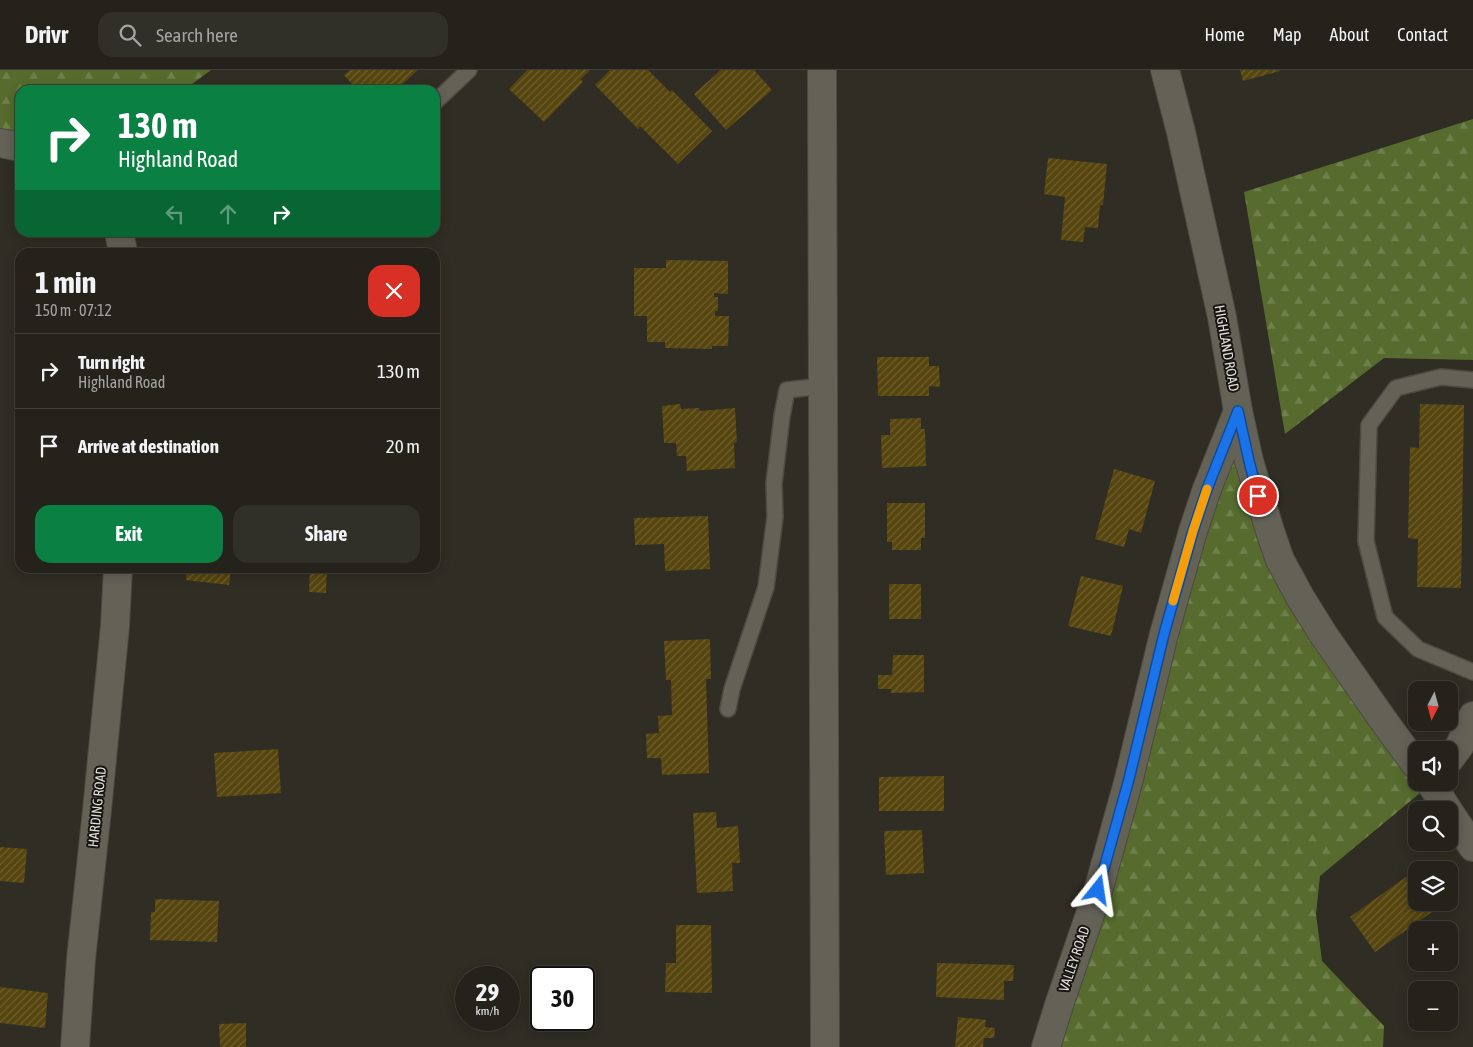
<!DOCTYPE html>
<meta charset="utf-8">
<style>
body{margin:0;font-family:"Asap Condensed",sans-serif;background:#302f28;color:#f1f3f6;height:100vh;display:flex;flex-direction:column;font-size:19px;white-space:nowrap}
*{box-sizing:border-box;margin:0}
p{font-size:16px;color:#a3a4a3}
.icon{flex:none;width:28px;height:28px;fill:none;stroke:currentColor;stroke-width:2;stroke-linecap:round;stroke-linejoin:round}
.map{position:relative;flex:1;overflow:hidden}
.side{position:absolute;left:15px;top:178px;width:425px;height:325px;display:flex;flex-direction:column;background:#24221b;border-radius:15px;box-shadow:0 2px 12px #0003,0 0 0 1px #413f3a}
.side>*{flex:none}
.top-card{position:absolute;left:15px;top:15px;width:425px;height:152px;border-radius:15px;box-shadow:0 2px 12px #0003,0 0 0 1px #413f3a;background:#0b8043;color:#fff;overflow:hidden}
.needle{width:32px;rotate:186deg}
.tools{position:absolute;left:1408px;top:611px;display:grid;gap:10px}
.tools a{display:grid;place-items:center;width:50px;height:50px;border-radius:10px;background:#24221b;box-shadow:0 2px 12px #0003,0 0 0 1px #413f3a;font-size:25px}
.speed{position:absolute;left:455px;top:896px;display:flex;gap:10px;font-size:25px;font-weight:700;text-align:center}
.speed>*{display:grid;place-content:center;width:65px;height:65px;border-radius:50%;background:#24221b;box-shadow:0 2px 12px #0003,0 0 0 1px #413f3a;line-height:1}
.speed small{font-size:12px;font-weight:400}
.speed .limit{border:2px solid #111;border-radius:8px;background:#fff;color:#111}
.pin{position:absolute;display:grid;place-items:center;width:42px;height:42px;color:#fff;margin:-21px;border:2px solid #fff;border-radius:50%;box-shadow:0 1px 5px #0007}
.me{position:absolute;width:55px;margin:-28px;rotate:15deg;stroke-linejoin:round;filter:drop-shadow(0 0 4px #0008)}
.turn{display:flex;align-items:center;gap:18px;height:105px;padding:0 20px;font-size:22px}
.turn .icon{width:65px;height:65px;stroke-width:2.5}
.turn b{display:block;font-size:35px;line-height:42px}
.lanes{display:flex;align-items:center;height:48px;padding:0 20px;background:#0003;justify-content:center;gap:25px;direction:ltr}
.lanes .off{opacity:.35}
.round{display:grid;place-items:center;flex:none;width:52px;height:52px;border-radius:15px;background:#302f28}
.summary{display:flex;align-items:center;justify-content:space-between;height:85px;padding:0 20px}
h1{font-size:30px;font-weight:700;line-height:38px}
.button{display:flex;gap:10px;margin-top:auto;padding:10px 20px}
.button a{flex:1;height:58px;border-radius:15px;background:#0b8043;color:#fff;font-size:20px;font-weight:700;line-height:58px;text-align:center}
.button a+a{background:#302f28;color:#f1f3f6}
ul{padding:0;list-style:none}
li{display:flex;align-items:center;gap:15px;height:75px;padding:0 20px;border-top:1px solid #413f3a}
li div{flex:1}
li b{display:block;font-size:19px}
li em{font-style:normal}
header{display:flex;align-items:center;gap:30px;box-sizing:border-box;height:70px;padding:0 25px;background:#24221b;border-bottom:1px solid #413f3a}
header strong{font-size:24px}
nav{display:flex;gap:28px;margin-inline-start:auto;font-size:18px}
.search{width:350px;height:45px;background:#302f28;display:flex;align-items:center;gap:12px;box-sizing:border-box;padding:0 18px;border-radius:15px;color:#a3a4a3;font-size:19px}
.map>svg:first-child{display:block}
.forest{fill:url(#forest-firs)}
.building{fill:url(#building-hatch)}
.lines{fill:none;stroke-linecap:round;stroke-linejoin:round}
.service-casing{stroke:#4d4a42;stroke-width:18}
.minor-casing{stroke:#4d4a42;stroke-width:30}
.tertiary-casing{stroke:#4d4a42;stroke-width:30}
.service{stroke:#646157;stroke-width:15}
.minor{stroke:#646157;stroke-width:28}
.tertiary{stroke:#646157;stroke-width:28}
.route-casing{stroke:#114b97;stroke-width:12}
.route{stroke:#1a73e8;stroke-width:9}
.slow{stroke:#f59e0b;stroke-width:9}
.labels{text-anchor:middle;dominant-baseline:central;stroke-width:4;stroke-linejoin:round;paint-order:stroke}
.street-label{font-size:14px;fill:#e2e0da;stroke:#161511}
</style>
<header>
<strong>Drivr</strong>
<div class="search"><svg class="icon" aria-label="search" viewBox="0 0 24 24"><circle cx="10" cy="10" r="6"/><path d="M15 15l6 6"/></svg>Search here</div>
<nav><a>Home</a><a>Map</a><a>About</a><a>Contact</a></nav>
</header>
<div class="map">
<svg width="1473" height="977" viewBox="0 0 1473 977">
<defs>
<pattern id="forest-firs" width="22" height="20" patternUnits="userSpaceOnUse" patternTransform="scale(1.25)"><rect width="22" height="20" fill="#566b2d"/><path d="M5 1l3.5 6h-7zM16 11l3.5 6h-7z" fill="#6e804b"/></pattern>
<pattern id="building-hatch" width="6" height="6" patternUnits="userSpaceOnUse" patternTransform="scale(1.25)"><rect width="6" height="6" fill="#56450e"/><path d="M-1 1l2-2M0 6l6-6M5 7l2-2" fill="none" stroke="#6e6030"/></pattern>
</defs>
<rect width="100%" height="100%" fill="#302d24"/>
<path class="forest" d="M0,0H211L184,20H20V65L0,62Z
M1473,49V290L1384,288L1285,364L1244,122Z
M1238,341L1270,461L1416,695V712L1430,713L1431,714L1320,806L1316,844L1322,891L1384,956L1383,977H1046Z"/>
<path class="building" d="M350,0H418L396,20H357L344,5Z
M527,0H590L581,9L583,12L544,52L509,19Z
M610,0H648L670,22L672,20L712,61L678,94L640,56L638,59L595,15Z
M721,0H754L772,20L726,60L694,24Z
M1240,0H1279L1280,1L1243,11Z
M1048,88L1107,94L1103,135H1100L1098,158L1085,157L1083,172L1061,170L1065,127L1044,124Z
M666,190L728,191V224L714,223V227H718V241H715V246H729L728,276H712V279L665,278V272H647V246H634V198H666Z
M877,287H929V296H939L940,317L929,316V326H878Z
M680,334L681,339L699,338L700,341L735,338L737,372L734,373L735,398L687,401L686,386H677L676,373H664L662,336Z
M1420,334L1464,335L1461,518L1417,517L1418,469L1408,468L1410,377L1419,378Z
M921,348V359H925L926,396L882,398L881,365H890V349Z
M1114,399L1155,411L1141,463L1129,459L1124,477L1095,469Z
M887,433H925V468H921V480H892V472H887Z
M708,446L710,499L665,501L664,474L635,475L634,448Z
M187,498H231L229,515L186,510Z
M310,498H327L326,523L309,522Z
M1081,506L1123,516L1111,566L1068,556Z
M889,514H921V549H889Z
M710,569L711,609H706L709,703L662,705L661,688H647L646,664L659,663L658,646L672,645L671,610H666L664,571Z
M893,585H924V622L891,623V619H878V605H892Z
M278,679L281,723L217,727L214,683Z
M944,706V741H879V707Z
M716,742L717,758L738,756L740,793H732L733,821L697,823L693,743Z
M922,760L924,803L886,805L884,761Z
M0,777L27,779L24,813L0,811Z
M1406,807L1416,820V832H1425L1432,842L1375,882L1350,847Z
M155,829L219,831L217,872L150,870L151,842H155Z
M676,855H711L712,923L665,922L666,893H676Z
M937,893L1014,895L1013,911H1004V930L936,927Z
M0,917L48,923L45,958L0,953Z
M958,947L986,950L985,957L995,958L994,968H984L983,977H955Z
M246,953V977H220L219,954Z"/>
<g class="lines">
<g class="service-casing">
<path id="service" d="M435,32L469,0
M1473,310L1441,307L1396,318L1369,355L1366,471L1385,547L1418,579L1473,602
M728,639L732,619L766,517L775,447L774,413L782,346L787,320L823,316"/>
</g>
<g class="minor-casing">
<path id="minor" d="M822,0L825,977
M0,73L20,77
M119,162L123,182
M1449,690L1460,675L1473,646
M75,977L81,889L97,740L115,556L118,498
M1046,977L1060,932L1098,821L1129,709L1164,564L1193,461L1207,419L1238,341"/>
</g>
<g class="tertiary-casing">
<path id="tertiary" d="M1165,0L1181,62L1222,247L1238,341L1249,391L1270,461L1280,490L1300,527L1323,564L1383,650L1416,695
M1430,712L1448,740
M1449,742L1473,777"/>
</g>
<use href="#service" class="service"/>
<use href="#minor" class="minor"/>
<use href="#tertiary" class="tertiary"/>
</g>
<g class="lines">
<g class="route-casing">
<path id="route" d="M1098,820L1129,709L1164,564L1193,461L1207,419L1238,341L1249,391L1258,426"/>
</g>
<use href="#route" class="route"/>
<path class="slow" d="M1173,531L1193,461L1207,419"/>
</g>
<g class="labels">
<g class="street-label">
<text transform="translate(1227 278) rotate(80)">HIGHLAND ROAD</text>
<text transform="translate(97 737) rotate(-84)">HARDING ROAD</text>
<text transform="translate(1074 889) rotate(-71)">VALLEY ROAD</text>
</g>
</g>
</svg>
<div class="tools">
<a><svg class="needle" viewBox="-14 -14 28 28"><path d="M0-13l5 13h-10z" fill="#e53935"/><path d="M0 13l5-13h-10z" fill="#a3a4a3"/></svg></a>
<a><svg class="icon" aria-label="sound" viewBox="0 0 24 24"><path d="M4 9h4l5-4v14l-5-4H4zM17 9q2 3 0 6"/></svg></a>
<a><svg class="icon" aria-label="search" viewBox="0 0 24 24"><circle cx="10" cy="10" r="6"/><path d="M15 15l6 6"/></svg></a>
<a><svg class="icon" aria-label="layers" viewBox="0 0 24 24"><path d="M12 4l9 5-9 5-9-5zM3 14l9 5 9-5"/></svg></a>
<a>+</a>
<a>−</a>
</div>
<div class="speed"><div>29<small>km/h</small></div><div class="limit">30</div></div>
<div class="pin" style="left:1258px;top:426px;background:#d93025"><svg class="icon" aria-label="arrive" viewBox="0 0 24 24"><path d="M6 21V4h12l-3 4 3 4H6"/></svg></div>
<svg class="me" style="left:1098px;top:820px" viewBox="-20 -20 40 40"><path d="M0-17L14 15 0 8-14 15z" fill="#1a73e8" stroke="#fff" stroke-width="4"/></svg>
<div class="top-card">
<div class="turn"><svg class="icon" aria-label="right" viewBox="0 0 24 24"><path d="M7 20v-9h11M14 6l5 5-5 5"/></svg><div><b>130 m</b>Highland Road</div></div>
<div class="lanes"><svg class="icon off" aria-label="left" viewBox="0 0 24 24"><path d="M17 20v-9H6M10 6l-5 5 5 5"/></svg><svg class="icon off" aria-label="ahead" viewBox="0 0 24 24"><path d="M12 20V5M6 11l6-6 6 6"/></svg><svg class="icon" aria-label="right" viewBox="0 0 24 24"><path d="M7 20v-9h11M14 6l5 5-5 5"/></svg></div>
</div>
<section class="side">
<div class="summary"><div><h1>1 min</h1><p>150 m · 07:12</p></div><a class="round" style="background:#d93025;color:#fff"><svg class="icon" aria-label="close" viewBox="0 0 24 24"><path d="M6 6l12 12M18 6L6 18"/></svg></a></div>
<ul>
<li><svg class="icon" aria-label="right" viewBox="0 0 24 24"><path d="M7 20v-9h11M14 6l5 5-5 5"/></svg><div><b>Turn right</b><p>Highland Road</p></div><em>130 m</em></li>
<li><svg class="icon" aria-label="arrive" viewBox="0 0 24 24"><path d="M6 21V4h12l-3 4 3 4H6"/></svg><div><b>Arrive at destination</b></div><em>20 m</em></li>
</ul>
<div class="button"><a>Exit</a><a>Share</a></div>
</section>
</div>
